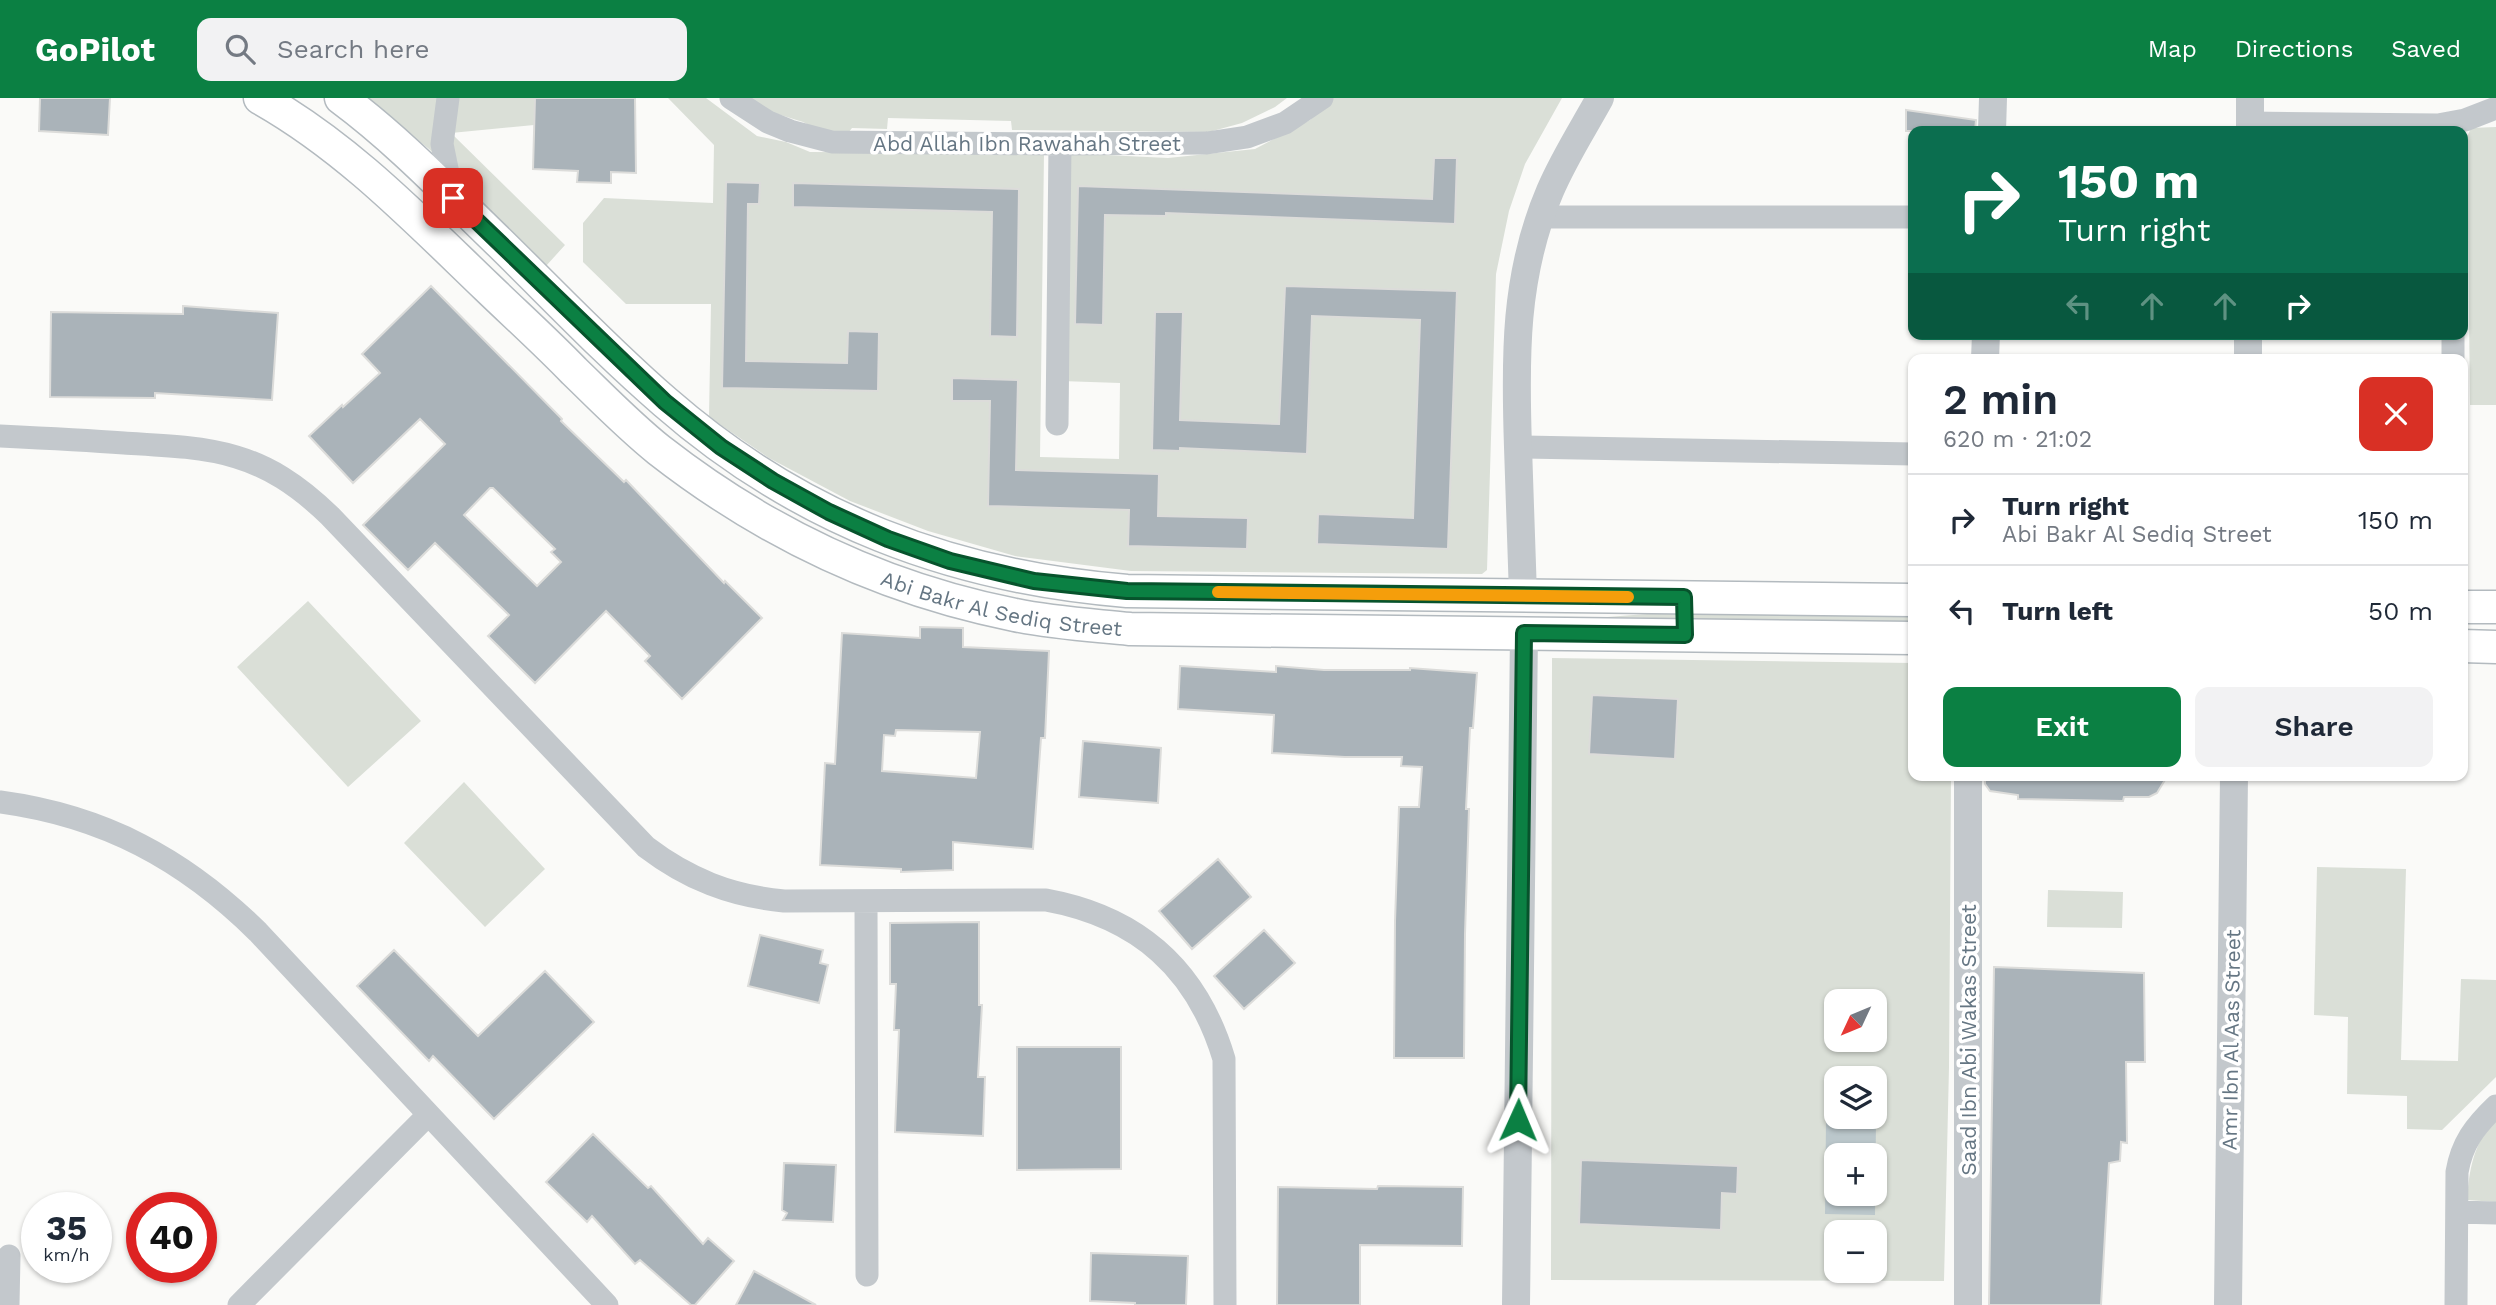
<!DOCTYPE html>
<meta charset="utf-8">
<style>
body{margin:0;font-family:"Work Sans",sans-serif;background:#f2f2f3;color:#1f2937;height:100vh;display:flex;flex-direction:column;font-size:26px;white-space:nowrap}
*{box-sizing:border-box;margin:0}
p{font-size:23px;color:#747a83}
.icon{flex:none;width:38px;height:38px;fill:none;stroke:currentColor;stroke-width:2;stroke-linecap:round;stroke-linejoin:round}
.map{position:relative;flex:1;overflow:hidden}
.panel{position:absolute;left:1908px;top:256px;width:560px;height:427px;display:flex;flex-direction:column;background:#fff;border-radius:14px;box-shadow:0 2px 5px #0004}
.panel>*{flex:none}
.banner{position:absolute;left:1908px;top:28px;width:560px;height:214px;border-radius:14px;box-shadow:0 2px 5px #0004;background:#0b6e4f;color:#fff;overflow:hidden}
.needle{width:46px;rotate:226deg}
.tools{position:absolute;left:1824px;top:891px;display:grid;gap:14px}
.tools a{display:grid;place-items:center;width:63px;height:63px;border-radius:14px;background:#fff;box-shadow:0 2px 5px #0004;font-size:35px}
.speed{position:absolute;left:21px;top:1094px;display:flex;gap:14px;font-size:35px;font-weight:700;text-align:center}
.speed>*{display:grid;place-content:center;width:91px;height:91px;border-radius:50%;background:#fff;box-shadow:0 2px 5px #0004;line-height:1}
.speed small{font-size:18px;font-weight:400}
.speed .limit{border:10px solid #d22;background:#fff;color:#111}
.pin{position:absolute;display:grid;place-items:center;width:60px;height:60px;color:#fff;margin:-30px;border-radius:14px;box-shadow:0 4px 10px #0006}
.me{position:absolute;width:77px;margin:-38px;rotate:1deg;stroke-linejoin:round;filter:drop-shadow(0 0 5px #0008)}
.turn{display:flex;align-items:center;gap:24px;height:147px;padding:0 35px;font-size:32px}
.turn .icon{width:91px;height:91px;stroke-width:2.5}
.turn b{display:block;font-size:49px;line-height:60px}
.lanes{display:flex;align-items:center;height:66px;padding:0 35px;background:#0003;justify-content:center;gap:35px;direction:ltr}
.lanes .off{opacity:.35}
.round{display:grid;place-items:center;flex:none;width:74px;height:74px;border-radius:14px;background:#f2f2f3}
.summary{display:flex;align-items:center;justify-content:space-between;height:119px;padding:0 35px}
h1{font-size:42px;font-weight:600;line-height:52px}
.primary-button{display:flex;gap:14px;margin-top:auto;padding:14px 35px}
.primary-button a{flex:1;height:80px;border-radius:14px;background:#0b8043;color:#fff;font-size:28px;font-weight:600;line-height:80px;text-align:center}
.primary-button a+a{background:#f2f2f3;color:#1f2937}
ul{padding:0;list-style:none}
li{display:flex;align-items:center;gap:21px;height:91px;padding:0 35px;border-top:2px solid #e0e1e3}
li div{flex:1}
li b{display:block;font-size:26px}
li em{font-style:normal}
header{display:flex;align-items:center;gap:42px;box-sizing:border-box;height:98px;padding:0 35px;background:#0b8043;color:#fff}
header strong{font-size:33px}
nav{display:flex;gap:38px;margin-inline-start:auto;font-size:24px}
.search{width:490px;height:63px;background:#f2f2f3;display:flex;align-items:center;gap:18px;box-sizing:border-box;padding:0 24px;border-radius:14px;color:#747a83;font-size:26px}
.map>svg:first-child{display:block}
.green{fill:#dadfd7;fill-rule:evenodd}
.water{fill:#bbc7cb;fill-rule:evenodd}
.building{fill:#aab3b9;stroke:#dcdcda;stroke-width:2;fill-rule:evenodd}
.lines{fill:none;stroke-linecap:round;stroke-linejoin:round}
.secondary-casing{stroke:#b3babf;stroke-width:35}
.minor{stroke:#c3c8cc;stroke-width:23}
.tertiary{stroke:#c3c8cc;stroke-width:28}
.secondary{stroke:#fff;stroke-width:32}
.route-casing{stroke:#07532c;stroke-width:18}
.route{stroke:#0b8043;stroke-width:12}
.slow{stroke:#f59e0b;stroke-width:12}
.labels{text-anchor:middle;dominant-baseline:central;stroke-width:7;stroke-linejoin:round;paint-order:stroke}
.street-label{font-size:21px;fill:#657683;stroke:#fff}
</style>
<header>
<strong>GoPilot</strong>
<div class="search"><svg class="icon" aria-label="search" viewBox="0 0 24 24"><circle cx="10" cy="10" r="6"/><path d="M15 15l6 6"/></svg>Search here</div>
<nav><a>Map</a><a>Directions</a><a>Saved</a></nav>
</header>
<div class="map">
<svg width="2496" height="1207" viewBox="0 0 2496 1207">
<rect width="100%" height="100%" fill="#fafaf8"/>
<path class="green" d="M364,0H535L534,27L451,35L565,147L546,168L429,51Z
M668,0H706L757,38L786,44L810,54L1044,55L1040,359L1119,361L1120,285L1061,283L1063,55L1168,60L1255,51L1310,22L1331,0H1562L1525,66L1509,113L1496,176L1487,472L1482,476L1131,473L1015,458L928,433L850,403L769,360L709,319L711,206H626L583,164V125L604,100L713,105L714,47Z
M748,0H1287L1275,9L1242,25L1209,34L1012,32L1011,23L888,20L887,31L852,30L841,44L803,24L771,14Z
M2496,29V307H2470L2467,39L2471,30Z
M308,503L421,623L348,689L237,569Z
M1686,513L1913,514V525L1607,519Z
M1552,560L1913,565V677H1951L1949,969L1944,1183L1551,1182ZM1836,903H1874V942H1836ZM1836,980H1874V1018H1836ZM1836,1057H1874V1096H1836ZM1836,1134H1874V1172H1836Z
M464,684L545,771L485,829L404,745Z
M2317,769L2406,771L2401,962L2458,963L2461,881L2496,882V979L2442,1032L2407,1031V998L2347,996L2348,919L2314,917Z
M2048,792L2123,794L2122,830L2047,829Z
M2496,1021V1104L2467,1102C2469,1072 2474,1043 2496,1021Z"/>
<path class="water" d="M1826,1024H1876L1875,1117L1825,1116ZM1836,1057H1874V1096H1836Z"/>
<path class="building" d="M40,0H110L108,37L39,33Z
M535,0H635L636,75L611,74V85L577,84L578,73L533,71Z
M1906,12L1976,22L1975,33H1906Z
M1434,60H1457L1455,126L1166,115V118L1105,117L1103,227L1075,226L1078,88L1432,101Z
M726,84L760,85L759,106H748L746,263L847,265L848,233L879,234L878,293L722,290Z
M793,85L1019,91L1017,239L990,238L992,114L793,109Z
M431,188L562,321L561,323L624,384L626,382L724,485L725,483L762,520L682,601L645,563L650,558L606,513L535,585L488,538L509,517L435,445L408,472L363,427L445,346L420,321L353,385L309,338L342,307L343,309L380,275L362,256ZM490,390H493L555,451L551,454L561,464L537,488L464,417Z
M1285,188L1457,193L1448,451L1317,446L1318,416L1413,420L1420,222L1312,218L1307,356L1180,350V353L1152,352L1155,214H1183L1180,322L1279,326Z
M183,208L278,215L272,302L155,295V300L50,299L51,214L183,216Z
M952,280L1018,282L1016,372L1159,376L1158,418L1248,420L1247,451L1128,448L1129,412L988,408L990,303H952Z
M920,529L963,530V549L1049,553L1045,640H1041L1033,751L953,744V772L901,774V771L820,767L825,665L835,666L842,535L920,540ZM896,632L980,634L976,680L882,673L884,637L895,638Z
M1180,568L1276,574V568L1324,572H1410V570L1477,575L1473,630H1470L1466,711H1469L1465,836L1464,960H1394L1395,823L1399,709H1419L1422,669L1401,668L1402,659H1345L1272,655L1274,617L1178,611Z
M1592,597L1678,601L1675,661L1589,656Z
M1083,643L1161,650L1158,705L1079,699Z
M1985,677H2168L2157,695L2149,699H2124L2123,703L2018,701V697L1990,693L1985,686Z
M1218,761L1251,799L1192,851L1159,813Z
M979,824V907H982L978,979H985L983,1038L895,1034L899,932H894L896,886H890V825Z
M1264,832L1295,865L1244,911L1214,878Z
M760,837L823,852L820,865L828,867L819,905L748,888Z
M394,852L478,938L545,873L594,924L494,1021L433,958L429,963L357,888Z
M1994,869L2144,875L2145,964H2126L2127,1045L2121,1044L2120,1063L2109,1065L2101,1207H1989Z
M1017,949H1121V1071L1017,1072Z
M593,1036L648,1090L651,1088L703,1146L708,1140L734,1163L695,1207H691L640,1162L635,1166L592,1118L587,1124L546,1084Z
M1581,1062L1738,1068L1737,1096L1722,1095L1721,1132L1579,1126Z
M784,1065L836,1067L833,1124L783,1122L787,1115L782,1112Z
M1378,1088L1463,1089L1462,1148L1360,1147V1207H1277L1278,1089L1377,1091Z
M1091,1155L1188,1158L1186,1207H1135V1205L1090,1203Z
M754,1173L816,1207H736Z"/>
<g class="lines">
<g class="secondary-casing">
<g id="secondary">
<path id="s1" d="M260,0C347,49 415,120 487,189C516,217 546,244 574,273C602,300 629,328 659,352C764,434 884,491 1015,517C1053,525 1091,527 1130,531L1913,540"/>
<path d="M341,0C399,43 449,96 501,146C555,199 608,255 665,304C799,421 952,479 1127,493L1913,502"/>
<path d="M2462,509H2496"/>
<path d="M2462,548L2496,549"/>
</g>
</g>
<path class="minor" d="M448,0L442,46L453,100
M731,0L768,24L790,33L832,44L1060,46L1207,45L1247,39L1285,25L1322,0
M2250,25L2438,27L2465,22L2496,10
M1540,119H1913
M2453,236V261
M1057,326L1060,46
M0,338C41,340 82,342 124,345C214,350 262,352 330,418L646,749C688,781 731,798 784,803L1046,802C1139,819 1197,871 1224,961L1225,1207
M1518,349L1913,356
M0,704C104,718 184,761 258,834L607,1207
M866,803L867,1177
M2457,1114L2496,1115
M8,1207L9,1158
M239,1207L428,1017
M2456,1207L2457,1074C2462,1045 2475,1028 2496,1008"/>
<path class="tertiary" d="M1992,33L1993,0
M2250,33V0
M1985,261L1986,236
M2248,261V236
M1523,497C1521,448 1520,398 1518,349C1515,260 1514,177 1550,93C1564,60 1583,31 1600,0
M1516,1207L1524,535
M1968,1207V677
M2228,1207L2234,677"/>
<use href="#secondary" class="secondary"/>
</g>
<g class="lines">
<g class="route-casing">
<path id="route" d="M453,100L665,304L721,349L773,383L829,414L888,441L950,463L1034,483L1127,493L1684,499L1685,537L1524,535L1518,1022"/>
</g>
<use href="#route" class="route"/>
<path class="slow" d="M1218,494L1628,499"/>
</g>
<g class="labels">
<g class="street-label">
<text x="1027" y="45">Abd Allah Ibn Rawahah Street</text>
<text stroke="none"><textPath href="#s1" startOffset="914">Abi Bakr Al Sediq Street</textPath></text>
<text transform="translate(1968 942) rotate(-90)">Saad Ibn Abi Wakas Street</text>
<text transform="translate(2231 942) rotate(-89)">Amr Ibn Al Aas Street</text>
</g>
</g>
</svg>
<div class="tools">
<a><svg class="needle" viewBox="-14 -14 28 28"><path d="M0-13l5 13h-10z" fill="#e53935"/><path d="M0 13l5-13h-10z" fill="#747a83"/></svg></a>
<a><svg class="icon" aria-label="layers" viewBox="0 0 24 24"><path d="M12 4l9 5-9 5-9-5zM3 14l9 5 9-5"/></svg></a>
<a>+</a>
<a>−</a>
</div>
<div class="speed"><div>35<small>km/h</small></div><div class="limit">40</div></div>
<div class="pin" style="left:453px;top:100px;background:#d93025"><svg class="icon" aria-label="arrive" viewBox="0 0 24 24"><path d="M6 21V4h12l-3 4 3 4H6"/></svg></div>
<svg class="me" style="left:1518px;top:1022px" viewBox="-20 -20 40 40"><path d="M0-17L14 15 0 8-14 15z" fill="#0b8043" stroke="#fff" stroke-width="4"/></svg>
<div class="banner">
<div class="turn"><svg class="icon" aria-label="right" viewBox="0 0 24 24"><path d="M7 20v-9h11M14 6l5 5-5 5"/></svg><div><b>150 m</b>Turn right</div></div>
<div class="lanes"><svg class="icon off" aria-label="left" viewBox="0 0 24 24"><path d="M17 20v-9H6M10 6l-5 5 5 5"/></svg><svg class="icon off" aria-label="ahead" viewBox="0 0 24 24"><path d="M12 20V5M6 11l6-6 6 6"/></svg><svg class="icon off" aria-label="ahead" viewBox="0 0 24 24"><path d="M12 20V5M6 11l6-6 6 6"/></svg><svg class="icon" aria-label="right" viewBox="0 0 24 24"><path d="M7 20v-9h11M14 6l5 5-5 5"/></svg></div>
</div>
<section class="panel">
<div class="summary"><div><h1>2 min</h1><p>620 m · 21:02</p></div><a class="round" style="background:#d93025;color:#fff"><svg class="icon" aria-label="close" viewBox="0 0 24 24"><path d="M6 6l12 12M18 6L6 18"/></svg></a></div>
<ul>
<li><svg class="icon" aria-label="right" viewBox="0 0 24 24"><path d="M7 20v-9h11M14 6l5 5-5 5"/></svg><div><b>Turn right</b><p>Abi Bakr Al Sediq Street</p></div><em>150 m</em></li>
<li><svg class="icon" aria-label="left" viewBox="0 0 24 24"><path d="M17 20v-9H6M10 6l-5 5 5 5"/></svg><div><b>Turn left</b></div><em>50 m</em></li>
</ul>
<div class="primary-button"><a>Exit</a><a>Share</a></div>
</section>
</div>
